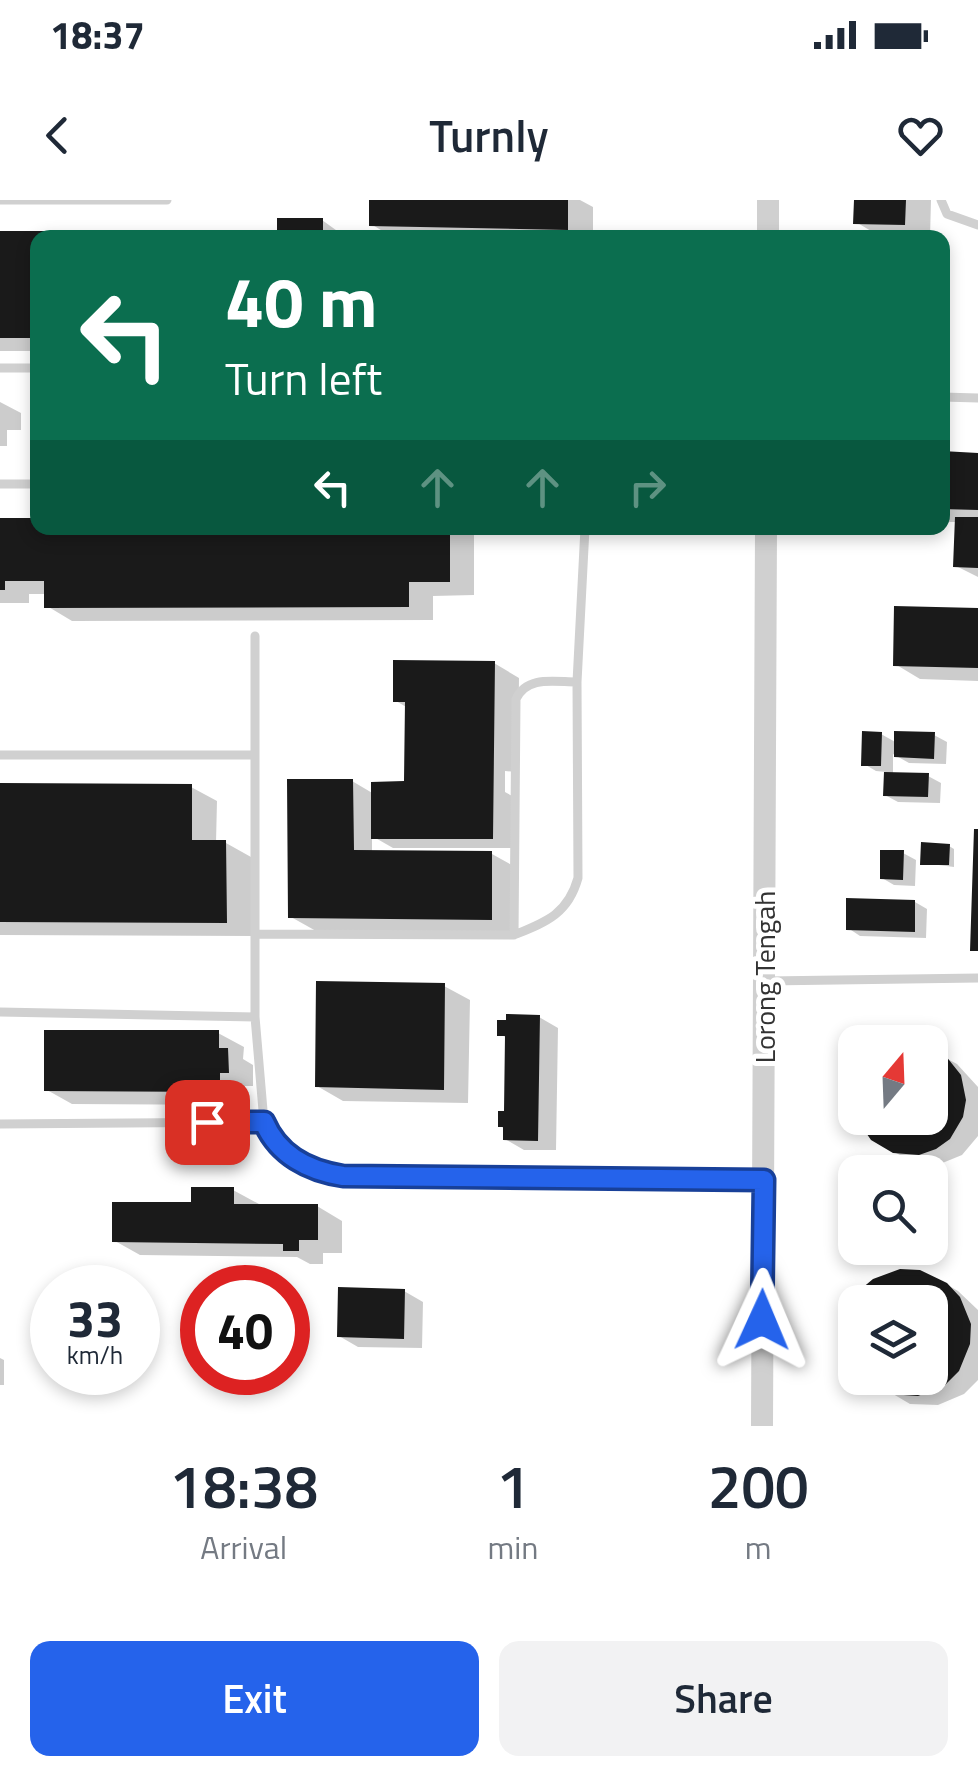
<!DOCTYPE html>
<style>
body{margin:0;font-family:"Titillium Web",sans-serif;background:#f2f2f3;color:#1f2937;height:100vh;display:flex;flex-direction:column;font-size:38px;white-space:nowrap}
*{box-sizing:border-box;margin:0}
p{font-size:32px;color:#747a83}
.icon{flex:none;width:55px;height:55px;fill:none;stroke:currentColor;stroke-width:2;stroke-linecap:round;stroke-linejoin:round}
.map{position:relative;height:1226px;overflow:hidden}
.drawer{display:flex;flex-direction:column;background:#fff;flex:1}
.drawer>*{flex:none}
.banner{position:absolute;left:30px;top:30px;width:920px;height:305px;border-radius:20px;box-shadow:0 5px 15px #0003;background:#0b6e4f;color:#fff;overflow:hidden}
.needle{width:65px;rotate:19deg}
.buttons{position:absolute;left:838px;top:825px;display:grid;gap:20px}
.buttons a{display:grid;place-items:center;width:110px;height:110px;border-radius:20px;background:#fff;box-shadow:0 5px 15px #0003;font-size:50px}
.speed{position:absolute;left:30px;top:1065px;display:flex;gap:20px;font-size:50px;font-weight:700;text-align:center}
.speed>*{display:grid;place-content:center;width:130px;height:130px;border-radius:50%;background:#fff;box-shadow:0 5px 15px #0003;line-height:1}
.speed small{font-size:25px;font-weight:400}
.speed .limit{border:15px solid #d22;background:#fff;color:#111}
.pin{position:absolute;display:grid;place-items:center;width:85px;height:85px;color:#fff;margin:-42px;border-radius:20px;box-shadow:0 5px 15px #0006}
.me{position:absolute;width:110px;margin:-55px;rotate:1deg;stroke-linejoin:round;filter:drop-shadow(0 0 8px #0008)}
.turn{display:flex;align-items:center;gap:35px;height:210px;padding:0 30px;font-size:45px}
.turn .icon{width:130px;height:130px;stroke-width:2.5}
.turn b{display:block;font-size:70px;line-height:85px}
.lanes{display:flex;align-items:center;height:95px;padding:0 30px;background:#0003;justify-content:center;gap:50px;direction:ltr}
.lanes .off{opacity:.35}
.eta{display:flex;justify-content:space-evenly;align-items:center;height:170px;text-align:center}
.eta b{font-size:60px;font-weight:600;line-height:70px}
.primary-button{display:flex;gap:20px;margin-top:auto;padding:20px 30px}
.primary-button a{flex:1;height:115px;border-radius:20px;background:#2563eb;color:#fff;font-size:40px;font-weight:600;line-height:115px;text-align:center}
.primary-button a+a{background:#f2f2f3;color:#1f2937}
.status{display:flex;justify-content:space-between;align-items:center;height:70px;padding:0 50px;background:#fff;direction:ltr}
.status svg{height:28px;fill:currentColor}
header{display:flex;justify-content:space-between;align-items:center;height:130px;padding:0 30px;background:#fff;font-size:45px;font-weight:600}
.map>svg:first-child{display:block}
.shadow{fill:#0003}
.building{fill:#1a1a1a}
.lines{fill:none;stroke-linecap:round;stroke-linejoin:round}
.service{stroke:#d0d0d0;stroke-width:9}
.tertiary{stroke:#d0d0d0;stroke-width:22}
.route-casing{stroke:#184099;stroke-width:25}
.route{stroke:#2563eb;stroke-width:18}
.labels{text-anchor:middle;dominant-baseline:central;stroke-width:10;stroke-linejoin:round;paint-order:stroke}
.street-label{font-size:28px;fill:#333;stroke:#fff}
</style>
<div class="status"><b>18:37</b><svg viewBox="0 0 49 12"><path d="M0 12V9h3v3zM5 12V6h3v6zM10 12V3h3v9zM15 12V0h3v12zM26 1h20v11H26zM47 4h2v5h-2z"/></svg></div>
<header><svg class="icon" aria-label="back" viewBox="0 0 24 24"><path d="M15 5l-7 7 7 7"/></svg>Turnly<svg class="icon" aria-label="heart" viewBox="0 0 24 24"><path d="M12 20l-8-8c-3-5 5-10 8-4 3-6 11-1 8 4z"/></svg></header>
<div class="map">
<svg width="978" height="1226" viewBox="0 0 978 1226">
<rect width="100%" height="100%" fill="#fff"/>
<path class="shadow" d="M372,0H580L593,7V38H394L371,24Z
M856,0H931L930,38L881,37L856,22Z
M322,20L347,38H38V151H0V33L280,34Z
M0,202L21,213V230H7V246H0Z
M942,254L978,255V377L956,366L957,322H942Z
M0,321L38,328H474V395L433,396V420L72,421L47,406V394H29V403H0Z
M978,410V481L920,479L895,464Z
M494,463L519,478L518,572L505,571V592L512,596L511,648H393L372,636V653L492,654L517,668L516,733L316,731L291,717L352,581L374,594L415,585L408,508L396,501Z
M881,534L897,543L934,535L947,542L946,564L909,563L893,554V575L928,576L941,583L940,603L898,602L885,595L886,572L876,571L864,564Z
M0,586L191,587L217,601L216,643H226L251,657V736L0,735Z
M949,646L954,649V667L923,663Z
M903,653L916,660L915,686L894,685L882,678Z
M915,702L927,709L926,738L860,736L848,728Z
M444,786L470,800L468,903L343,901L317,886Z
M539,817L558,828L556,950H524L505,939V929L500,926L506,914L507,838L500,834Z
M218,833L244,847L243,859L253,865V886H245V905L72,904L47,890Z
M930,850L957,864L978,887V936L962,955L940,964L915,963L879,944L859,918H930Z
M233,990L259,1004L317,1006L342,1021V1053H323V1064H310L297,1057L140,1055L115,1041Z
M937,1079L958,1091L978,1110V1180L964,1194L938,1205L910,1204L866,1178H930V1102H855V1164L854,1101Z
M404,1091L423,1102L422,1148L358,1147L339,1136Z
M0,1158L4,1160V1185H0Z"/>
<path class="building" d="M369,0H568V30L369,26Z
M854,0H906L905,25L853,24Z
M277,18H323V38H38V138H0V31H277Z
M394,33L490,34V38H394Z
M942,251L978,253V310L942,309Z
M955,317H978V368L953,367Z
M0,318H38V328H450V382H409V407L44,408V381H5V390H0Z
M894,406L978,408V468L893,466Z
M393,460L495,461L493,639H371V582L404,581L405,502H393Z
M862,531L882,532L881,566H861Z
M894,531L935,532L934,559L894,557Z
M884,572L929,573L928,597L883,596Z
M287,579H353L354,650L492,651V720L288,718Z
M0,583L192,584V640H226L227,723L0,722Z
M974,629H978V751H970Z
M921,642L950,644L949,665H920Z
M880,650H904L903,680L880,679Z
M846,698L915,700V732L846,730Z
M316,781L445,783L444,890L315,887Z
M506,814L540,815L538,941L503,940V927H498V911H504L505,836H497V820H506Z
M44,830H219V848H228L229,873H220V892L44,891Z
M930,846L945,855L961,875L966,900L963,917L950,939L936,949L919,955L893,953L871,940L856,918H930Z
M191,987H234V1004H318V1040H299V1051H283V1044L112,1042V1002H191Z
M900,1069L920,1070L947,1083L960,1097L971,1124L970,1144L959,1171L945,1185L918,1196L889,1194L860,1178H930V1102H855V1170L844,1146V1117L855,1094L873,1079Z
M338,1087L405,1089L404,1139L337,1137Z"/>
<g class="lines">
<path class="service" d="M0,0H167
M941,0L947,14L978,25
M0,168H38
M942,197L978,198
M0,284H38
M255,436V817L264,922L278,946L294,959L328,974L343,976L761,979
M0,555H254
M255,734L514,735C546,722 568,714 578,678L577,482
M514,735L516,499C527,475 555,482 577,482L585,328
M767,781L978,778
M0,812L255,817
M0,924L264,922"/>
<path class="tertiary" d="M768,38V0
M762,1226L766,328"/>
</g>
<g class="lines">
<g class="route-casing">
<path id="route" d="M207,922H264C278,955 309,971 343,976L764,980L762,1120"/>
</g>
<use href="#route" class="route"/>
</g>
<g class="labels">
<g class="street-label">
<text transform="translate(764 777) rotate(-90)">Lorong Tengah</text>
</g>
</g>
</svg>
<div class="buttons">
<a><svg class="needle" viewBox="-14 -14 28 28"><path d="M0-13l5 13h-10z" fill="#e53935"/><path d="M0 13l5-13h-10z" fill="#747a83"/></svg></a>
<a><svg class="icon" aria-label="search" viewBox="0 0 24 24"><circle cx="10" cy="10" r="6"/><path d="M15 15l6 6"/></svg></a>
<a><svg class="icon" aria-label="layers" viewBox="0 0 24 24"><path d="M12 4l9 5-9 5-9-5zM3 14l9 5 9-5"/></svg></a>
</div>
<div class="speed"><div>33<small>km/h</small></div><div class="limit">40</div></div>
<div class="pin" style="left:207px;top:922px;background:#d93025"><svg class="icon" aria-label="arrive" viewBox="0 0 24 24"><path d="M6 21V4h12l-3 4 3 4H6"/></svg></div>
<svg class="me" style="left:762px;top:1120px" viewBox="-20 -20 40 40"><path d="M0-17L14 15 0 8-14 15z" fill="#2563eb" stroke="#fff" stroke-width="4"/></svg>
<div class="banner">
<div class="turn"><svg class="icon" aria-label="left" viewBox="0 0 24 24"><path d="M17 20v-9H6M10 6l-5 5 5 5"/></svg><div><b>40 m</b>Turn left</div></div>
<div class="lanes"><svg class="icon" aria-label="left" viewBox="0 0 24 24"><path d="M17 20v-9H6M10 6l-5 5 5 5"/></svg><svg class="icon off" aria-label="ahead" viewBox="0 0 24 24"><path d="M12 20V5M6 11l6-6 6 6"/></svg><svg class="icon off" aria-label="ahead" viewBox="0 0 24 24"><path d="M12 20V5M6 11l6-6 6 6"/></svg><svg class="icon off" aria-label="right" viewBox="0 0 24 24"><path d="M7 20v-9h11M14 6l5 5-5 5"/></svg></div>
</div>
</div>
<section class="drawer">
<div class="eta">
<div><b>18:38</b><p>Arrival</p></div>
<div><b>1</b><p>min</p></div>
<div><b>200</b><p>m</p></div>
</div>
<div class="primary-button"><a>Exit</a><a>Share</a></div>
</section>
